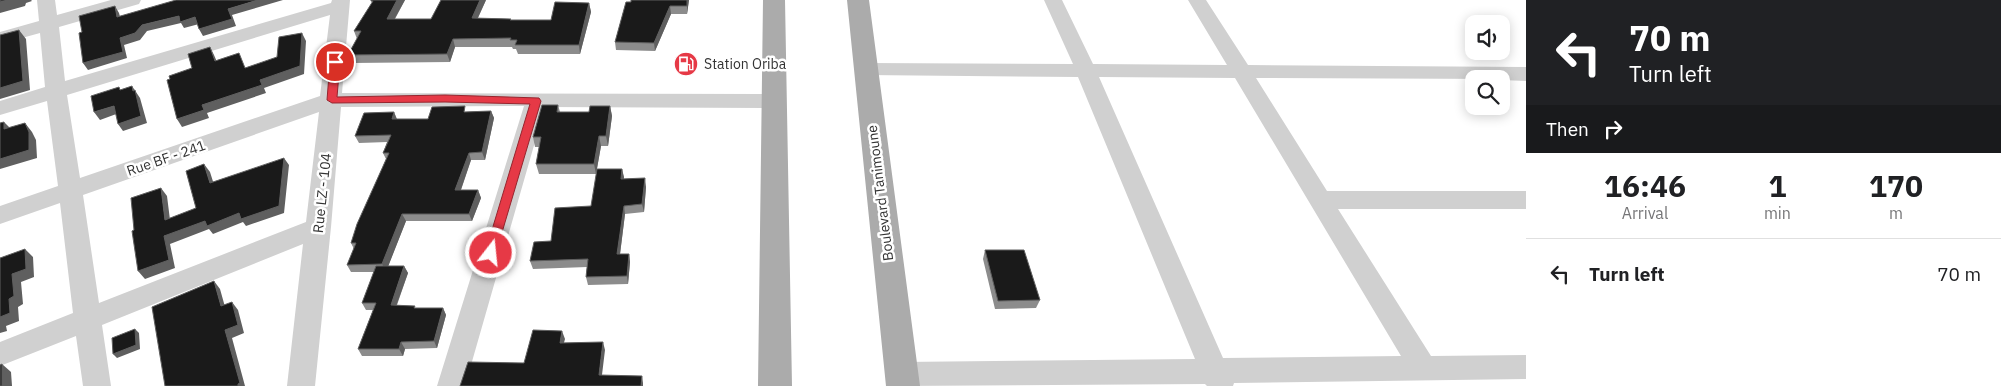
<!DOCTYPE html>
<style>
body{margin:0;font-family:"IBM Plex Sans",sans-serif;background:#f2f2f2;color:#202124;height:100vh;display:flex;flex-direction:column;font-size:19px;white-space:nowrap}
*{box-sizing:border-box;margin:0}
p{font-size:16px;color:#757577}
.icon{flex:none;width:28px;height:28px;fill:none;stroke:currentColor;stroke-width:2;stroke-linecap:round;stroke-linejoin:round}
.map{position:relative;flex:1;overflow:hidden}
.drawer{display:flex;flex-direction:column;background:#fff;width:475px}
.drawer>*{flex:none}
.top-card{background:#202124;color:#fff;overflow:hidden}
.buttons{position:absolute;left:1465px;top:15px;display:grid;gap:10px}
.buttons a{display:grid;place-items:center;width:45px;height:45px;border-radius:10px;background:#fff;box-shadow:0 2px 12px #0003;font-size:25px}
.pin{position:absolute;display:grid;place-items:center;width:42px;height:42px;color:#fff;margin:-21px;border:2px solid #fff;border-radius:50%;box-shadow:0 1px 5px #0007}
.me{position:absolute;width:55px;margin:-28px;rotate:16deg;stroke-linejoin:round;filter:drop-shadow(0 0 4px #0008)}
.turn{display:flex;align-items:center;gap:18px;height:105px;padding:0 20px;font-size:22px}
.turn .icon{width:65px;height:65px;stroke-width:2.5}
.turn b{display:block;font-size:35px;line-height:42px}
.then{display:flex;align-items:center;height:48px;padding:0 20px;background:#0003;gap:10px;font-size:19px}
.eta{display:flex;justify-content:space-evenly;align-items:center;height:85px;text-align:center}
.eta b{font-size:30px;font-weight:700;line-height:35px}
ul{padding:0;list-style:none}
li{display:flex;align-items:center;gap:15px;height:70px;padding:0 20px;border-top:1px solid #e0e0e0}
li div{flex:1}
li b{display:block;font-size:19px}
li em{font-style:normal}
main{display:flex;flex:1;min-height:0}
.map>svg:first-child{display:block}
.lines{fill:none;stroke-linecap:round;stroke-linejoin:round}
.minor{fill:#d0d0d0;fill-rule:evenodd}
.major{fill:#ababab;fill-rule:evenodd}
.wall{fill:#8c8c8c}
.shaded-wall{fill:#5f5f5f}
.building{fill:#1a1a1a;stroke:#5f5f5f}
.route{fill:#e63946;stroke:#96252e}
.labels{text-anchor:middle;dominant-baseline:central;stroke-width:5;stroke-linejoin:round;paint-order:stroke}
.poi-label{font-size:14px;fill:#333;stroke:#fff;text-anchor:start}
.street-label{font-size:14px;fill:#333;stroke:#fff}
</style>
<main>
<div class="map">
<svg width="1526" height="386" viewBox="0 0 1526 386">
<rect width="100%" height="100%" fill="#fff"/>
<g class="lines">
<path class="minor" d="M37,0H55L57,15L111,0H141L139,4L59,27L65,81L331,3L332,0H350L342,93L773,94L781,96L784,101L781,106L773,108L545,107L465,386H437L524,106L341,107L331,227L315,386H287L303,244L102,325L111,386H83L76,336L0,366V342L73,313L60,203L0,224V206L58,186L47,101L0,115V101L45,87L40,33L0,44V32L39,21ZM330,15L320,96L80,178L67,95ZM319,112L306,222L99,303L83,195Z
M1044,0H1062L1093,64L1227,65L1188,0H1206L1248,65L1526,67V81L1501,80V79L1256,78L1327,191H1526V209H1338L1431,356L1526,355V379L1234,383L1233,386H1207L1205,384L898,386L892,384L888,375L892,366L902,362L1195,359L1078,77L865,75L858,74L855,69L858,64L865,63L1073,64ZM1099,77L1235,78L1401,356L1223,358Z"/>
<path class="major" d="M763,0H785L792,386H758Z
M847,0H869L920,386H886Z"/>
</g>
<path class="wall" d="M371,0H405L395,19H431L486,0L478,18L511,19V20H551L589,3L591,12L580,54H518L516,49H513L512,47H455L450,62L352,63L348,55L357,39L354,31L372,3Z
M689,0L687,14H671L655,51L616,50L615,42L626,2Z
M558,105L560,112H589L610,106L612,116L608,146H601L596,174H539L536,164L539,147H535L533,137Z
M491,111L494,118L485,160H471L461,190H478L481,198L472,221H406L388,266H404L408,273L397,305L416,308H443L446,315L437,348L405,349L403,356H362L358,349L373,310H366L362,303L374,272H351L347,265L354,249L351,243L386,159L383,153L387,142L359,143L355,136L394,112L397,119H428L467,112Z
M622,169L624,179L646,187L644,212L625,214L620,254H629L630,262L628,284L588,285L586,277L587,267L533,269L530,261L551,241L591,206Z
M985,250L1040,300L1036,308L995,309L983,259Z"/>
<path class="shaded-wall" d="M8,0H31L32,1L26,3L25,6L0,13V2Z
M258,0H283L232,15L236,26L203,36L199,29L228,9Z
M397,0H405L390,27L387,19Z
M480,0H486L474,26L472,18Z
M687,0H689L687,14Z
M589,3L591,12L580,54L579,45Z
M115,6L119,13L122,24L117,17Z
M670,6L671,14L655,51L654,43Z
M179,16L195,17L199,24L184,28L181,23L147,31L140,40L124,45L127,58L88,70L83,63L120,38L142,25Z
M19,30L26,39L30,90L0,99V88Z
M302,33L306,41L304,74L264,88L266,93L207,113L209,118L182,127L177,119L202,105L260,80Z
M453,39L455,47L450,62L447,54Z
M210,47L214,55L220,69L215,61Z
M132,86L140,98L147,123L123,131L118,124L133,91Z
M114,106L119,113L100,120L94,112Z
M610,106L612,116L608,146L606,136Z
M491,111L494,118L485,160L482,152Z
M394,112L397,120L392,119Z
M4,122L12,130L4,129Z
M25,123L32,132L36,140L37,158L0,169V159Z
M599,136L601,146L596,174L594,164Z
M469,153L471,160L458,198L455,190Z
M284,158L289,165L284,213L246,226L243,222L213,234L209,229L170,244L175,268L145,279L138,271L164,236Z
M204,164L210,172L216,191L210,183Z
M622,169L624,177L623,187L621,179Z
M645,178L646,187L644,212L642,204Z
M161,188L167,196L171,228L165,220Z
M478,190L481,198L472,221L469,214Z
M624,206L625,214L619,262L617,254Z
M402,214L406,221L386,272L382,264Z
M25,249L33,257L34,277L21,282L23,304L18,307L19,321L6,326L7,331L0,333V317L9,299L12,274Z
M629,254L630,262L628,284L627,276Z
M404,266L408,273L394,312L391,305Z
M214,281L220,289L227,314L221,306Z
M232,302L238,310L244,333L232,338L245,386H238L225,330Z
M443,308L446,315L437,348L434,341Z
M135,329L139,333L140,349L117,358L113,354Z
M562,331L565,339L562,350L560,343Z
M401,342L405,349L403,356L399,349Z
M603,342L605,350L601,383L599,375Z
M2,364L11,372L12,386H2Z
M642,376L643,383V386H641Z"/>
<path class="building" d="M0,0H8L0,2Z
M176,0H258L228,9L232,19L199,29L195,17L180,22L179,16L142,25L135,33L120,38L123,52L83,63L79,33L82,32L79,16L115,6L117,17Z
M371,0H397L387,19H431L441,0H480L472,18L511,19L510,20H551L555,2L589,3L579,45H515L517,40H510L511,38L453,39L447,54L348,55L361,31H354L373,1H371Z
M631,0H687V6H670L654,43L615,42L626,2H631Z
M19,30L23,81L0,88V35Z
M302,33L300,66L260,80L262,85L202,105L204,110L177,119L167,80L170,79L169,76L192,68L188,54L210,47L215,61L239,53L245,68L277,57L279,37Z
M132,86L133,91L135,90L141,116L118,124L114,106L94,112L91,96L119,87L120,90Z
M542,105H558L557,112H589L590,106H610L606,136H599L594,164H536L541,137H533Z
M465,106L464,112L491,111L482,152L469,153L455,190H478L469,214H402L382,264L347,265L356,243H351L357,224L389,153H383L391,135L355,136L364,113L394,112L392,119H428L432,107Z
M4,122V129L25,123L29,132V150L0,159V123Z
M284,158L279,206L241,219L239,213L207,226L205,221L164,236L169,260L138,271L132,231L134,230L131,198L161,188L165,220L196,208L186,171L204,164L210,183Z
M597,169H622L621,179L645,178L642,204L624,206L617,254H629L627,276L586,277L588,259L530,261L534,242L551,241L555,208L591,206Z
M25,249L26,269L12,274L14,296L9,299L10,313L0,317V258Z
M985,250H1024L1040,300L998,301Z
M376,266H404L391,305L415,306L414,308H443L434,341L401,342L399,349H358L376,303H362Z
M214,281L221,306L232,302L238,325L225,330L240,383L238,384V386H165L152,307Z
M135,329L136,345L113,354L112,338Z
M533,330L562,331L560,343L603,342L599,375L642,376L641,386H460L468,362L524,363Z
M2,364V386H0V365Z"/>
<path class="route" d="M335,59L340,62L337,97L445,95L539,98L541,101L495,256H486L485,253L530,104L445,102L332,103L327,100L330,62Z"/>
<defs>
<g id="fuel-disc" transform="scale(1.25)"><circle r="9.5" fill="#e63946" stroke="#fff"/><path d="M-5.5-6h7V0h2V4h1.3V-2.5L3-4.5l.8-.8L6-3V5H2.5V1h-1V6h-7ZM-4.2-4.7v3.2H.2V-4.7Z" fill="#fff"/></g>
</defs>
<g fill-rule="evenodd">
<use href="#fuel-disc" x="686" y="64"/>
</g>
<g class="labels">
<g class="poi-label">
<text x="704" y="64">Station Oriba</text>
</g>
<g class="street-label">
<text transform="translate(166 158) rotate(-19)">Rue BF - 241</text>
<text transform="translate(322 193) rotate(-84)">Rue LZ - 104</text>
<text transform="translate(880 193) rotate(-97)">Boulevard Tanimoune</text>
</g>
</g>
</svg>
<div class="buttons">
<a><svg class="icon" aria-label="sound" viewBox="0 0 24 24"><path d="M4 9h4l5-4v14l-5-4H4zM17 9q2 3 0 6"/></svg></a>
<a><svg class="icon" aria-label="search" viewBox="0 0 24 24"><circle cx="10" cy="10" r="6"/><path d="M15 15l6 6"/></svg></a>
</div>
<div class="pin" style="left:335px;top:62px;background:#d93025"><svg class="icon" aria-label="arrive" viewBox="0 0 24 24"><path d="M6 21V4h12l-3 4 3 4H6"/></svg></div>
<svg class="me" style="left:491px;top:253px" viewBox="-20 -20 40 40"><circle r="17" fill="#e63946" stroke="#fff" stroke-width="3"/><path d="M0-11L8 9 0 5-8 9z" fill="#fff"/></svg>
</div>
<section class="drawer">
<div class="top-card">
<div class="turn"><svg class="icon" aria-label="left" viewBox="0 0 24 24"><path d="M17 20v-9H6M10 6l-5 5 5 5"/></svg><div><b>70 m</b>Turn left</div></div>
<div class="then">Then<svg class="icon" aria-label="right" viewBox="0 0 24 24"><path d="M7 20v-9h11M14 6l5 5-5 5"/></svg></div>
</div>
<div class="eta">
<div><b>16:46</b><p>Arrival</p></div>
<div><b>1</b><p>min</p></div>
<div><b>170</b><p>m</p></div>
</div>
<ul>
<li><svg class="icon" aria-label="left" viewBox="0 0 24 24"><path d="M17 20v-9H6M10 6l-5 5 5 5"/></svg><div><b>Turn left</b></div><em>70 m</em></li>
</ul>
</section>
</main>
